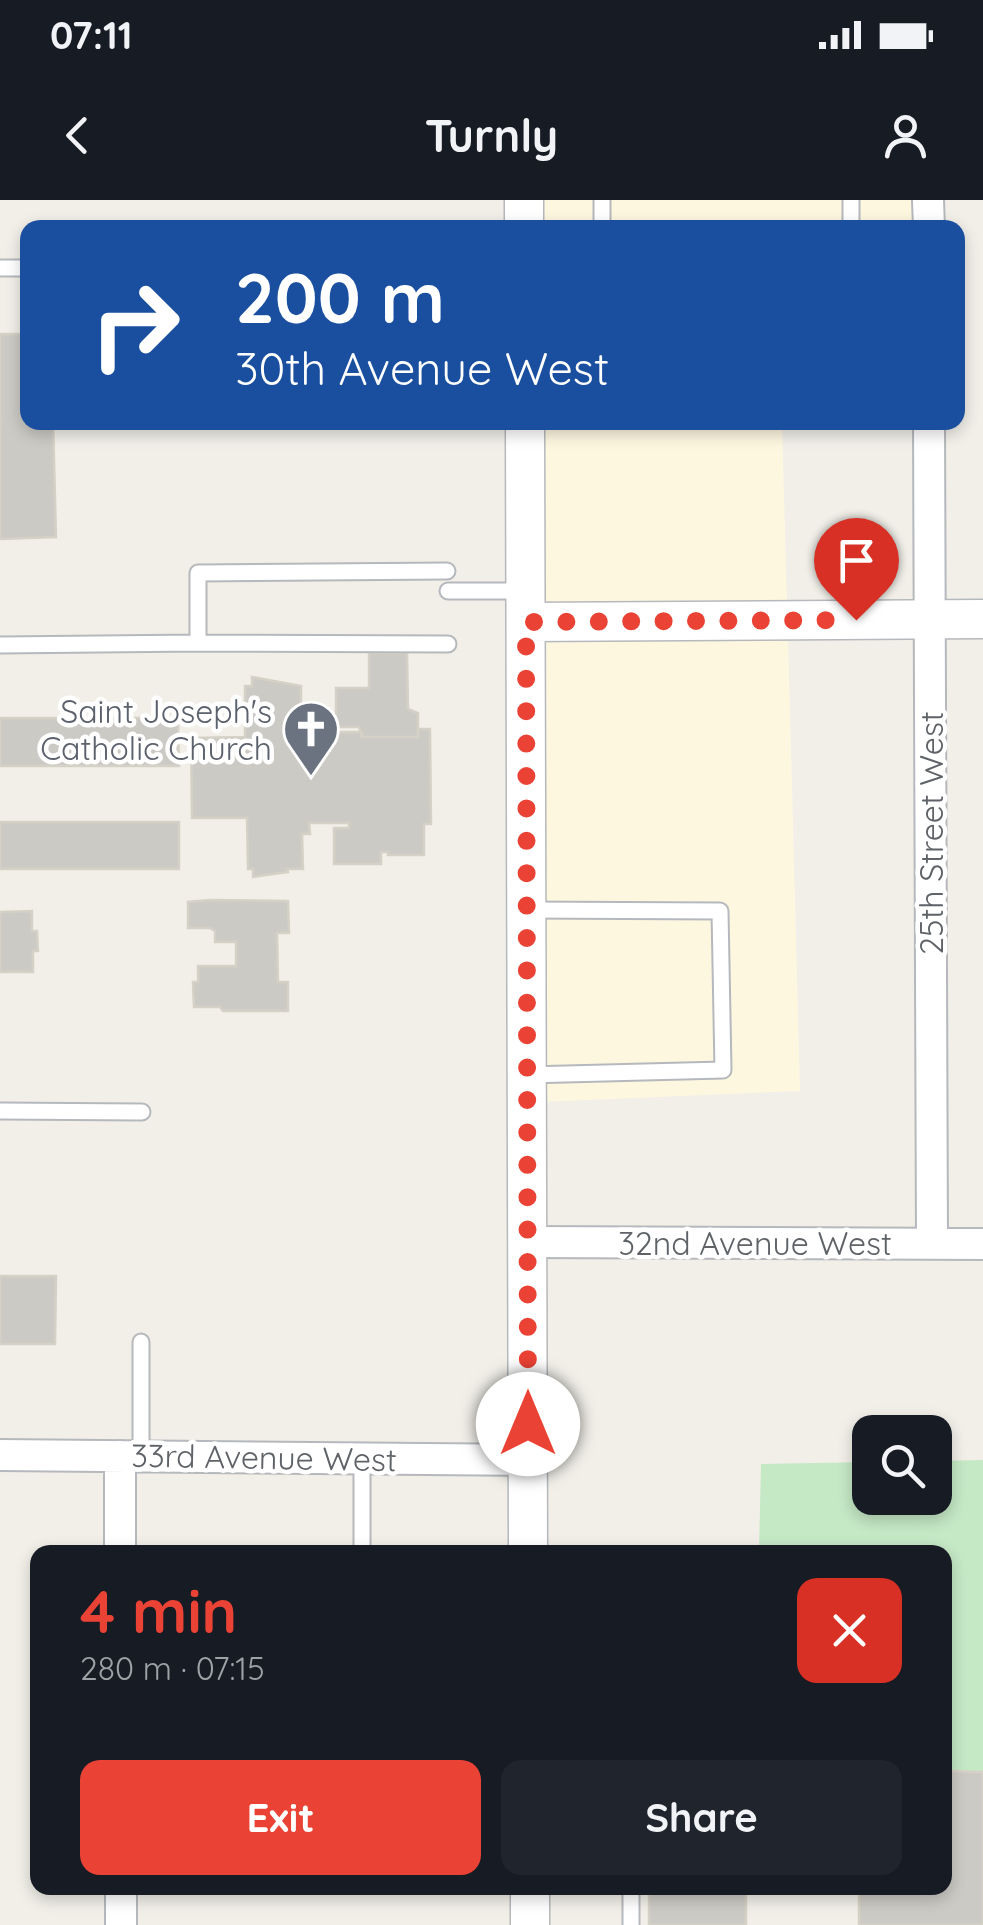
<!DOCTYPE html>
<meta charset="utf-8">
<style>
body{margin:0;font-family:Quicksand,sans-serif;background:#20242c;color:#f1f3f6;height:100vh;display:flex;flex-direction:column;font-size:38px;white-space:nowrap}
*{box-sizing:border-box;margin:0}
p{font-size:32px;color:#9ea1a6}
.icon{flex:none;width:55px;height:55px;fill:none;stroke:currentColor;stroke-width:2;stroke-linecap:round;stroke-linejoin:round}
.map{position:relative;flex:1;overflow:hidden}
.panel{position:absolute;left:30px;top:1345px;width:922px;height:350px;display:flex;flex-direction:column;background:#171b24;border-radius:20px;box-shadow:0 5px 15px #0003}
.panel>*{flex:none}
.top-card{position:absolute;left:20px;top:20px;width:945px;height:210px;border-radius:20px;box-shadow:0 5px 15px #0003;background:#1a4fa0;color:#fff;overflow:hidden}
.controls{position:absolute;left:852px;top:1215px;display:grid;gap:20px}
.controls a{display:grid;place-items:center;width:100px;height:100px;border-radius:20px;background:#171b24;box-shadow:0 5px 15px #0003;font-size:50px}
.pin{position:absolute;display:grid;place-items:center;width:85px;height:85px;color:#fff;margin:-102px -42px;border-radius:50% 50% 50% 0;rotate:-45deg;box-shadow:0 0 10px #0007}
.pin .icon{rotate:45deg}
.me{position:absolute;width:110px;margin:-55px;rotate:0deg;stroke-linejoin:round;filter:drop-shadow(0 0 8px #0008)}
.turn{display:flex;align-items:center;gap:35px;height:210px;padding:0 50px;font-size:45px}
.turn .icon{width:130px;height:130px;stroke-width:2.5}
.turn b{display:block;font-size:70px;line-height:85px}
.round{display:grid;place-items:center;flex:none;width:105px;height:105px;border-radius:20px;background:#20242c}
.head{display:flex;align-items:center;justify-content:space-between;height:170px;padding:0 50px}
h1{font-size:60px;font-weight:800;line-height:75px;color:#ea4335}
.button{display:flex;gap:20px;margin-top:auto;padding:20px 50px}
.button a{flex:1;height:115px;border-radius:20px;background:#ea4335;color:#fff;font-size:40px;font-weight:800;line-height:115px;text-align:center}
.button a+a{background:#20242c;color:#f1f3f6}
.status{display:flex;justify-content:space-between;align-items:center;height:70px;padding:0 50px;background:#171b24;direction:ltr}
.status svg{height:28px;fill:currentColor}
header{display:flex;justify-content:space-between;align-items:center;height:130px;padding:0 50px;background:#171b24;font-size:45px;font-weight:800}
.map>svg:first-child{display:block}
.commercial{fill:#fef7e0}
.green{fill:#c5e8c5}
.building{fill:#cccac5;stroke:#d6d1c6;stroke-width:2.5}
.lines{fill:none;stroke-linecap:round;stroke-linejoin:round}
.service-casing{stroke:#b5b8bc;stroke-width:19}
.minor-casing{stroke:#b5b8bc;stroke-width:34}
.tertiary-casing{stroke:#b5b8bc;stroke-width:41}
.service{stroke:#fff;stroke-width:15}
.minor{stroke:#fff;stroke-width:30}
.tertiary{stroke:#fff;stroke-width:38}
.route{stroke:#ea4335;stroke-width:18;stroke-dasharray:0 32.4}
.labels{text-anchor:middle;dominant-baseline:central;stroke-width:9;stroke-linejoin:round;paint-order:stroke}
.worship-label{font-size:32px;fill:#5b616d;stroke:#fff;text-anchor:end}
.street-label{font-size:32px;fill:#5f6368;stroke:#fff}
</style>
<div class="status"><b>07:11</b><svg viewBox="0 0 49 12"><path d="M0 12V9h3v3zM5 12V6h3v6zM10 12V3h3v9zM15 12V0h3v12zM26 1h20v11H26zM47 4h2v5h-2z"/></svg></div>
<header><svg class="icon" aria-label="back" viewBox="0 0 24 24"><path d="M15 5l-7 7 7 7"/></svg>Turnly<svg class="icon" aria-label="person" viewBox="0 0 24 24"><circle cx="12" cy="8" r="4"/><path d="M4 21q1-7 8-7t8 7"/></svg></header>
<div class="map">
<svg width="983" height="1725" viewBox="0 0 983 1725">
<rect width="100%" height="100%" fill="#f1efe8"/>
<path class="commercial" d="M538,0H914V27H539Z
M539,223H782L787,405L540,406Z
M788,436L800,891L540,902V438Z"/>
<path class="green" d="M983,1260V1581L945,1580V1352H759L761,1264L870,1262V1298H935V1261Z"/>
<path class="building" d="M0,134H28V222H53L56,337L0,339Z
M369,453H407L408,509L418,513V537H362L359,527H336V488H369Z
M252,477L301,486V521H310V532H362V537H418V529H430L431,624H424V655H388V652H381V664H334V628H349V623H309L310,634H302L303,669H287L288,672L253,677V669H248L247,618H192L191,538L245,537V486H252Z
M0,518H178L179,566H0Z
M0,622H179V669H0Z
M210,700L288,701L289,733H277L278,782H288V811H223L220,807H194L193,782H198V766H236V742H215V731L210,728H188V702Z
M32,711V731H37L38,751H33V772H0V712Z
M0,1076H56L55,1144H0Z
M945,1571L983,1572V1725H859V1688H945Z
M671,1688H729L730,1692H746V1725H649V1691H671Z"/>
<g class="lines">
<g class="service-casing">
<path id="service" d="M602,0V28
M851,0V28
M0,68H28
M447,371L198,373V443L448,444
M448,391H524
M0,445L198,443
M526,710L720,711L723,870L526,875
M0,911L142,912
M141,1142V1256
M362,1352V1258
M631,1688V1725"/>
</g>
<g class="minor-casing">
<path id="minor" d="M928,0L929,28
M929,222L932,1043
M526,1042L983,1044
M0,1255L528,1260
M120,1256V1352
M121,1688V1725"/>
</g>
<g class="tertiary-casing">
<path id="tertiary" d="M524,0V28
M525,222L528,1352
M526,422L983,419
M530,1688V1725"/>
</g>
<use href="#service" class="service"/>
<use href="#minor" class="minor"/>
<use href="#tertiary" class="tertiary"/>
</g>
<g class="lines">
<path class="route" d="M528,1224L526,422L856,420"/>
</g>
<defs>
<g id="church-pin" transform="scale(2.875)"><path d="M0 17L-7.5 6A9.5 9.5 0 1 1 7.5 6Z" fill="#6b7280" stroke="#fff"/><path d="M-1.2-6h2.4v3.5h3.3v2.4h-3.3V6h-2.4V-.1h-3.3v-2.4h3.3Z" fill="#fff"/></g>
</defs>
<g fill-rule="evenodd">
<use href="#church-pin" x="311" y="529"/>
</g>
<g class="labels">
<g class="worship-label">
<text x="272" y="511">Saint Joseph's<tspan x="272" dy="37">Catholic Church</tspan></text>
</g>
<g class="street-label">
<text transform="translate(931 633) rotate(-90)">25th Street West</text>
<text x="755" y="1043">32nd Avenue West</text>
<text transform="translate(264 1257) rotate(1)">33rd Avenue West</text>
</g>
</g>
</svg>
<div class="controls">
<a><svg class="icon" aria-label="search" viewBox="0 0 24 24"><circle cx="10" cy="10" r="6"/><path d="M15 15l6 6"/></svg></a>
</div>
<div class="pin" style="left:856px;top:420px;background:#d93025"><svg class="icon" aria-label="arrive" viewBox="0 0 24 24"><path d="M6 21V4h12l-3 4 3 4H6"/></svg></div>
<svg class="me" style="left:528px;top:1224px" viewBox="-20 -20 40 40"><circle r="19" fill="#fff"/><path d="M0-13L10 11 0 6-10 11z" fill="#ea4335"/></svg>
<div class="top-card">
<div class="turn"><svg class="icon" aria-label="right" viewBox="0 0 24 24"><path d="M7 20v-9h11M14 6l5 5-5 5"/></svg><div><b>200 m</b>30th Avenue West</div></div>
</div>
<section class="panel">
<div class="head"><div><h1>4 min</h1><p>280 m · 07:15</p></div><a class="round" style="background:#d93025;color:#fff"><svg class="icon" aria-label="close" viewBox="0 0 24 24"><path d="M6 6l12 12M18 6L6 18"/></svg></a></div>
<div class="button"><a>Exit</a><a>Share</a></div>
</section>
</div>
